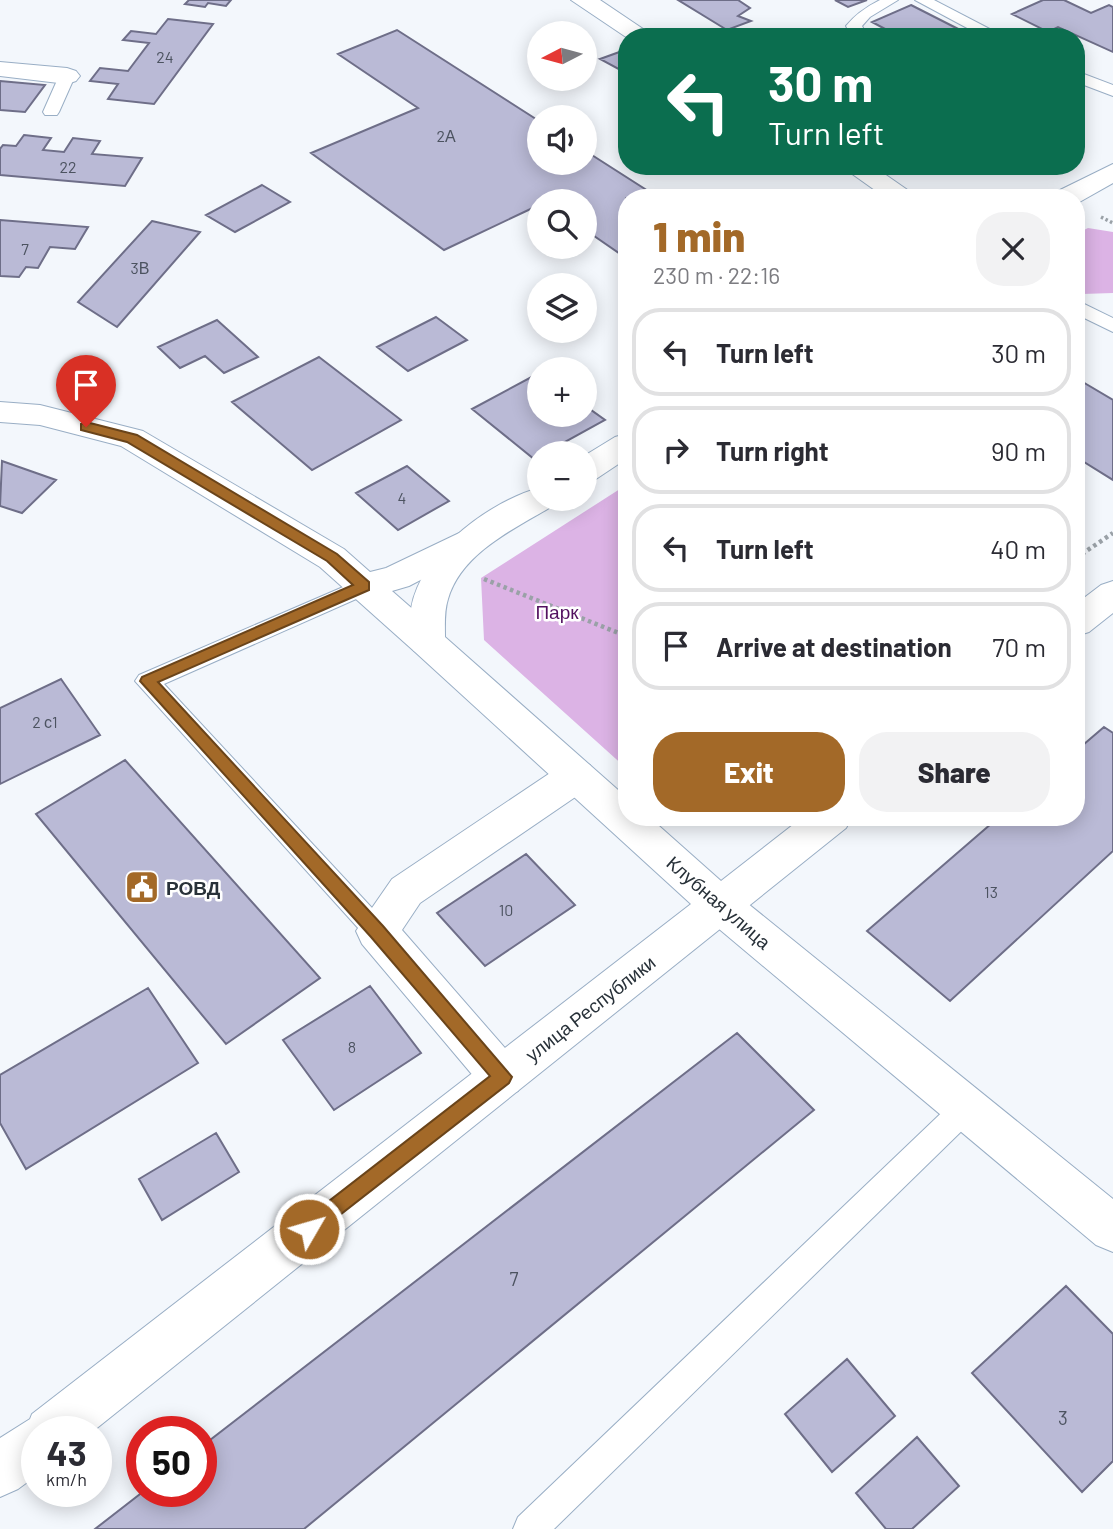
<!DOCTYPE html>
<meta charset="utf-8">
<style>
body{margin:0;font-family:Barlow,sans-serif;background:#f2f2f3;color:#2b2b33;height:100vh;display:flex;flex-direction:column;font-size:26px;white-space:nowrap}
*{box-sizing:border-box;margin:0}
p{font-size:23px;color:#7c7c81}
.icon{flex:none;width:38px;height:38px;fill:none;stroke:currentColor;stroke-width:2;stroke-linecap:round;stroke-linejoin:round}
.map{position:relative;flex:1;overflow:hidden}
.details{position:absolute;left:618px;top:189px;width:467px;height:637px;display:flex;flex-direction:column;background:#fff;border-radius:28px;box-shadow:0 4px 18px #0003}
.details>*{flex:none}
.top-card{position:absolute;left:618px;top:28px;width:467px;height:147px;border-radius:28px;box-shadow:0 4px 18px #0003;background:#0b6e4f;color:#fff;overflow:hidden}
.needle{width:46px;rotate:264deg}
.tools{position:absolute;left:527px;top:21px;display:grid;gap:14px}
.tools a{display:grid;place-items:center;width:70px;height:70px;border-radius:50%;background:#fff;box-shadow:0 4px 18px #0003;font-size:35px}
.speed{position:absolute;left:21px;top:1416px;display:flex;gap:14px;font-size:35px;font-weight:700;text-align:center}
.speed>*{display:grid;place-content:center;width:91px;height:91px;border-radius:50%;background:#fff;box-shadow:0 4px 18px #0003;line-height:1}
.speed small{font-size:18px;font-weight:400}
.speed .limit{border:10px solid #d22;background:#fff;color:#111}
.pin{position:absolute;display:grid;place-items:center;width:60px;height:60px;color:#fff;margin:-72px -30px;border-radius:50% 50% 50% 0;rotate:-45deg;box-shadow:0 0 7px #0007}
.pin .icon{rotate:45deg}
.me{position:absolute;width:77px;margin:-38px;rotate:52deg;stroke-linejoin:round;filter:drop-shadow(0 0 5px #0008)}
.turn{display:flex;align-items:center;gap:24px;height:147px;padding:0 35px;font-size:32px}
.turn .icon{width:91px;height:91px;stroke-width:2.5}
.turn b{display:block;font-size:49px;line-height:60px}
.round{display:grid;place-items:center;flex:none;width:74px;height:74px;border-radius:28px;background:#f2f2f3}
.headline{display:flex;align-items:center;justify-content:space-between;height:119px;padding:0 35px}
h1{font-size:42px;font-weight:800;line-height:52px;color:#a36928}
.action{display:flex;gap:14px;margin-top:auto;padding:14px 35px}
.action a{flex:1;height:80px;border-radius:28px;background:#a36928;color:#fff;font-size:28px;font-weight:800;line-height:80px;text-align:center}
.action a+a{background:#f2f2f3;color:#2b2b33}
ul{padding:0;list-style:none}
li{display:flex;align-items:center;gap:21px;height:88px;margin:0 14px 10px;padding:0 21px;border:4px solid #e1e1e2;border-radius:28px}
li div{flex:1}
li b{display:block;font-size:26px}
li em{font-style:normal}
.map>svg:first-child{display:block}
.green{fill:#dcb3e5}
.building{fill:#babad6;stroke:#6e6e88;stroke-width:2}
.lines{fill:none;stroke-linecap:round;stroke-linejoin:round}
.lane-casing{stroke:#99aec5;stroke-width:2}
.street-casing{stroke:#99aec5;stroke-width:2}
.secondary-casing{stroke:#99aec5;stroke-width:2}
.path-far1{stroke:#9aa1a7;stroke-width:3.5;stroke-dasharray:2.5 2.5;stroke-linecap:butt}
.path{stroke:#9aa1a7;stroke-width:4.5;stroke-dasharray:3.5 3.5;stroke-linecap:butt}
.lane{fill:#fff;fill-rule:evenodd}
.street{fill:#fff;fill-rule:evenodd}
.secondary{fill:#fff;fill-rule:evenodd}
.route{fill:#a36928;stroke:#6a441a;stroke-width:2}
.labels{text-anchor:middle;dominant-baseline:central;stroke-width:5;stroke-linejoin:round;paint-order:stroke}
.number-label{font-size:16px;fill:#4c5360}
.park-label{font-size:19px;fill:#531160;stroke:#fff}
.poi-label{font-size:19px;font-weight:bold;fill:#283139;stroke:#fff;text-anchor:start}
.street-label{font-size:19px;fill:#283139;stroke:#fff}
.near-number-label{font-size:19px;fill:#4c5360}
</style>
<div class="map">
<svg width="1113" height="1529" viewBox="0 0 1113 1529">
<rect width="100%" height="100%" fill="#f3f7fc"/>
<path class="green" d="M1088,228L1113,232V293L1082,294L1076,290V234Z
M623,487L626,490V768L484,640L481,578Z"/>
<path class="building" d="M189,0H231L226,6L208,3L205,7L185,4Z
M678,0H738L750,8L738,16L751,21L727,30Z
M835,0H867L848,7Z
M1043,0H1064L1091,13L1109,5L1113,7V52L1058,27L1048,32L1012,14Z
M911,5L974,37H900L872,22Z
M168,19L213,24L154,104L108,99L118,84L90,81L100,68L128,71L149,43L123,40L131,31L156,34Z
M397,30L539,121V163H584V150L659,198H626V258L584,229V201H539V205L444,250L311,153L418,108L338,54Z
M625,50L626,73L600,59Z
M0,81L45,85L25,112L0,110Z
M24,135L51,138L43,150L64,152L73,138L100,141L92,154L142,158L125,186L0,175V149L3,145L16,146Z
M262,185L290,202L235,232L206,215Z
M0,220L88,227L75,249L50,247L38,268L26,267L19,277L0,276Z
M152,221L200,232L117,327L78,302Z
M436,317L467,340L408,371L377,347Z
M217,320L258,357L224,373L205,356L180,368L158,347Z
M319,357L401,420L312,470L232,402Z
M539,373V415H584V405L605,420L545,453H539L534,459L472,409Z
M1076,378L1113,400V480L1076,457Z
M2,461L56,480L22,513L0,506Z
M407,466L449,501L398,530L356,493Z
M61,679L100,735L0,784V708Z
M1104,727L1113,733V851L950,1001L867,931L999,817H1076V751Z
M125,760L320,978L226,1044L36,814Z
M526,854L575,905L485,966L437,913Z
M370,986L421,1053L334,1110L283,1040Z
M148,988L198,1063L26,1169L0,1123V1075Z
M737,1033L814,1110L304,1529H95L144,1491H201V1447Z
M216,1133L239,1172L162,1220L139,1179Z
M1066,1286L1113,1334V1461L1082,1492L972,1373Z
M847,1359L895,1416L832,1472L785,1414Z
M917,1437L959,1486L912,1529H886L856,1493Z"/>
<g class="lines">
<g class="lane-casing">
<path id="lane" d="M880,0H898L870,17L862,26L868,37H852L846,26C856,14 866,7 880,0Z
M915,0H934L1005,37H984Z
M67,71L75,76L59,112L57,115H45L43,112L59,76Z
M1076,71L1113,85V96L1076,82Z
M1076,300L1113,318V332L1076,314Z
M364,578L372,580L375,586L372,592L164,684L386,923L390,931L386,939L377,942L368,939L135,681L139,675Z
M966,1095L976,1099L980,1108L976,1117L554,1529H513L518,1517L956,1099Z"/>
</g>
<g class="street-casing">
<path id="street" d="M0,62L67,68L76,71L80,76L76,81L67,84L0,76Z
M0,402L40,405L143,431L344,549L370,572L386,568L476,525L488,529L493,537L488,545L409,586L392,591L440,633L445,642L440,651L427,655L414,651L320,567L121,446L40,425L0,422Z
M576,761L590,765L595,776L590,787L420,903L402,930L518,1063L524,1077L518,1091L502,1097L486,1091L362,944L356,931L392,879L562,765Z
M721,889L736,894L1113,1199V1252L1096,1245L706,918L700,906L706,894Z"/>
</g>
<g class="secondary-casing">
<path id="secondary" d="M571,0H600L655,37H626Z
M1113,164V183L1076,204V198H1052L1056,192Z
M841,166H873L919,198H886Z
M626,434V459L596,479L584,482V456L615,437Z
M539,488V499H556L551,507C513,529 461,554 448,599C444,611 445,625 445,637L626,797V817H649L721,881L803,817H852L846,828L92,1432H37V1475L18,1489L0,1497V1438L30,1419L32,1414L691,904L414,651C408,641 409,632 410,620C411,560 485,503 539,488Z
M1113,581V613L1089,632L1076,636V604L1101,585Z"/>
</g>
<path class="path-far1" d="M1101,217L1113,223"/>
<path class="path" d="M1076,558L1113,533
M484,579L626,636"/>
<use href="#lane" class="lane"/>
<use href="#street" class="street"/>
<use href="#secondary" class="secondary"/>
</g>
<path class="route" d="M86,422L137,435L337,554L369,582V590L158,682L383,926L512,1077L509,1083L309,1239L302,1236L299,1229L302,1222L490,1076L371,937L140,681L142,677L353,585L327,561L127,442L81,430V424Z"/>
<defs>
<g id="civic-square" transform="scale(1.75)"><rect x="-9" y="-9" width="18" height="18" rx="4" fill="#a36928" stroke="#fff"/><path d="M-.6-6.5H3V-4.5H.6V-3L4-1V1h2V6H-6V1h2V-1L-.6-3ZM-1.2 2.5V6h2.4V2.5Z" fill="#fff"/></g>
</defs>
<g fill-rule="evenodd">
<use href="#civic-square" x="142" y="887"/>
</g>
<g class="labels">
<g class="number-label">
<text x="165" y="56">24</text>
<text x="446" y="135">2А</text>
<text x="68" y="166">22</text>
<text x="25" y="248">7</text>
<text x="140" y="267">3В</text>
<text x="402" y="497">4</text>
<text x="45" y="721">2 с1</text>
<text x="991" y="891">13</text>
<text x="506" y="909">10</text>
<text x="352" y="1046">8</text>
</g>
<g class="park-label">
<text x="557" y="611">Парк</text>
</g>
<g class="poi-label">
<text x="166" y="887">РОВД</text>
</g>
<g class="street-label">
<text transform="translate(719 902) rotate(41)">Клубная улица</text>
<text transform="translate(590 1008) rotate(-38)">улица Республики</text>
</g>
<g class="near-number-label">
<text x="514" y="1278">7</text>
<text x="1063" y="1417">3</text>
</g>
</g>
</svg>
<div class="tools">
<a><svg class="needle" viewBox="-14 -14 28 28"><path d="M0-13l5 13h-10z" fill="#e53935"/><path d="M0 13l5-13h-10z" fill="#7c7c81"/></svg></a>
<a><svg class="icon" aria-label="sound" viewBox="0 0 24 24"><path d="M4 9h4l5-4v14l-5-4H4zM17 9q2 3 0 6"/></svg></a>
<a><svg class="icon" aria-label="search" viewBox="0 0 24 24"><circle cx="10" cy="10" r="6"/><path d="M15 15l6 6"/></svg></a>
<a><svg class="icon" aria-label="layers" viewBox="0 0 24 24"><path d="M12 4l9 5-9 5-9-5zM3 14l9 5 9-5"/></svg></a>
<a>+</a>
<a>−</a>
</div>
<div class="speed"><div>43<small>km/h</small></div><div class="limit">50</div></div>
<div class="pin" style="left:86px;top:427px;background:#d93025"><svg class="icon" aria-label="arrive" viewBox="0 0 24 24"><path d="M6 21V4h12l-3 4 3 4H6"/></svg></div>
<svg class="me" style="left:309px;top:1229px" viewBox="-20 -20 40 40"><circle r="17" fill="#a36928" stroke="#fff" stroke-width="3"/><path d="M0-11L8 9 0 5-8 9z" fill="#fff"/></svg>
<div class="top-card">
<div class="turn"><svg class="icon" aria-label="left" viewBox="0 0 24 24"><path d="M17 20v-9H6M10 6l-5 5 5 5"/></svg><div><b>30 m</b>Turn left</div></div>
</div>
<section class="details">
<div class="headline"><div><h1>1 min</h1><p>230 m · 22:16</p></div><a class="round"><svg class="icon" aria-label="close" viewBox="0 0 24 24"><path d="M6 6l12 12M18 6L6 18"/></svg></a></div>
<ul>
<li><svg class="icon" aria-label="left" viewBox="0 0 24 24"><path d="M17 20v-9H6M10 6l-5 5 5 5"/></svg><div><b>Turn left</b></div><em>30 m</em></li>
<li><svg class="icon" aria-label="right" viewBox="0 0 24 24"><path d="M7 20v-9h11M14 6l5 5-5 5"/></svg><div><b>Turn right</b></div><em>90 m</em></li>
<li><svg class="icon" aria-label="left" viewBox="0 0 24 24"><path d="M17 20v-9H6M10 6l-5 5 5 5"/></svg><div><b>Turn left</b></div><em>40 m</em></li>
<li><svg class="icon" aria-label="arrive" viewBox="0 0 24 24"><path d="M6 21V4h12l-3 4 3 4H6"/></svg><div><b>Arrive at destination</b></div><em>70 m</em></li>
</ul>
<div class="action"><a>Exit</a><a>Share</a></div>
</section>
</div>
